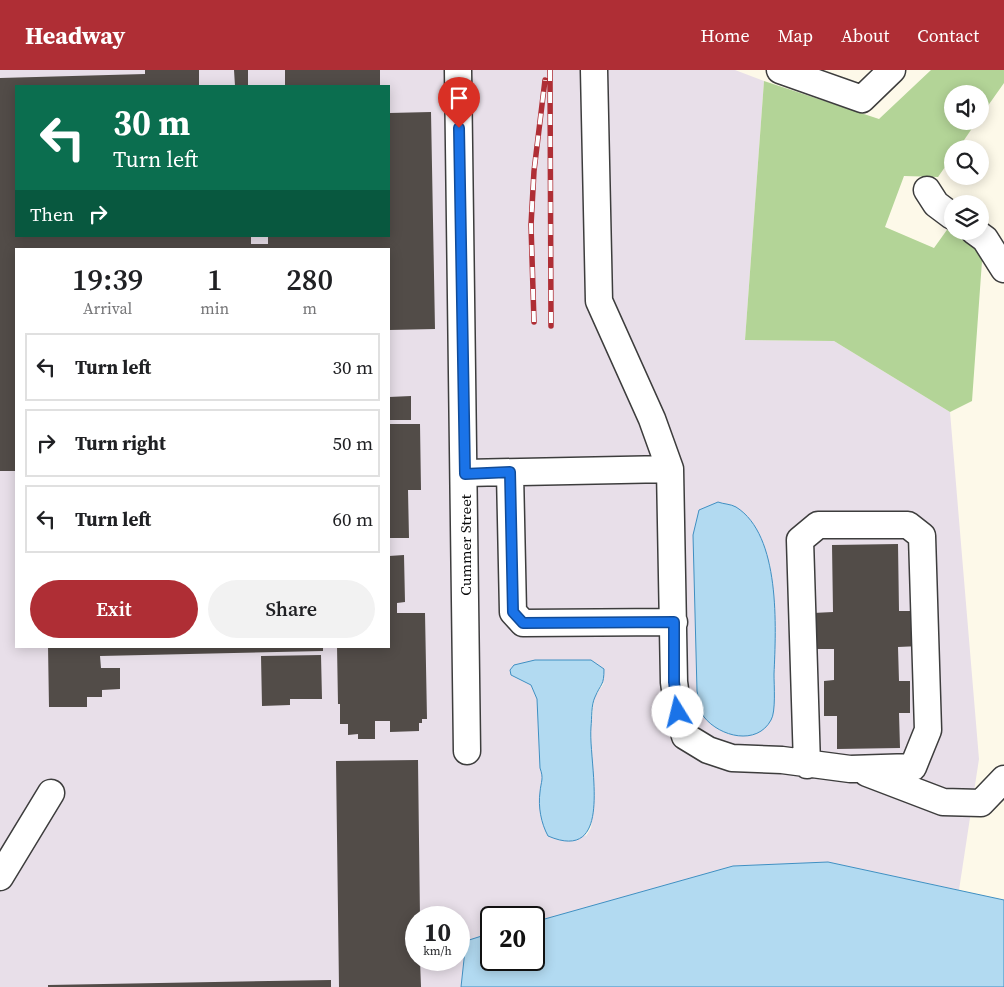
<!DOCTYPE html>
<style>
body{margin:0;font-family:"Source Serif 4",serif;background:#f2f2f2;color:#202124;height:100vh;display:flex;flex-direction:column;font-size:19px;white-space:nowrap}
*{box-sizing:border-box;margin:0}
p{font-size:16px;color:#757577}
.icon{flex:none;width:28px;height:28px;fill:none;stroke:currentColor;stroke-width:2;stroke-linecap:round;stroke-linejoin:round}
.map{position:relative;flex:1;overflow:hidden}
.sheet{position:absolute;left:15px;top:178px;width:375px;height:400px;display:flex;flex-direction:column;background:#fff;border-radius:0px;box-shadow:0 2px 12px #0003}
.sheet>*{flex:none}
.guide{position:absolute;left:15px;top:15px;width:375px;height:152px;border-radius:0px;box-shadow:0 2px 12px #0003;background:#0b6e4f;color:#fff;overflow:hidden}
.fabs{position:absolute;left:944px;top:15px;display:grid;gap:10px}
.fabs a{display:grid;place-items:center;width:45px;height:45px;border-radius:50%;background:#fff;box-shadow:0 2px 12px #0003;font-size:25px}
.speed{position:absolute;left:405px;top:836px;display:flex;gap:10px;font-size:25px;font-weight:700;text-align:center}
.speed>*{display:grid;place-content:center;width:65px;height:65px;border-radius:50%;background:#fff;box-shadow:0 2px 12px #0003;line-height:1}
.speed small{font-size:12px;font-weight:400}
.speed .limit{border:2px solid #111;border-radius:8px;background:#fff;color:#111}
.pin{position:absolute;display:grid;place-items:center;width:42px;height:42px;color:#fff;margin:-51px -21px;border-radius:50% 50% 50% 0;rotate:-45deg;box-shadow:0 0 5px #0007}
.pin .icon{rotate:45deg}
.me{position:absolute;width:55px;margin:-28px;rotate:351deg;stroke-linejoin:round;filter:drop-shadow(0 0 4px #0008)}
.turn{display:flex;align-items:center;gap:18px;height:105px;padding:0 15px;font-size:22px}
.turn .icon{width:65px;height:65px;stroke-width:2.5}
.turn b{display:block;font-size:35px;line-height:42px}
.then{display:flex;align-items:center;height:48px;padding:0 15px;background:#0003;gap:10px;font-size:19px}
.eta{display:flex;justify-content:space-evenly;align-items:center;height:85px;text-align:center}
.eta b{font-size:30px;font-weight:600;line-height:35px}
.action{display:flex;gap:10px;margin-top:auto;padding:10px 15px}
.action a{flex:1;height:58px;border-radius:30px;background:#af2e35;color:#fff;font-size:20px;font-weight:600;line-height:58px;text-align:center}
.action a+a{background:#f2f2f2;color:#202124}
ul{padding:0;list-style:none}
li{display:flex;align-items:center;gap:15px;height:68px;margin:0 10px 8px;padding:0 5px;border:2px solid #e0e0e0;border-radius:0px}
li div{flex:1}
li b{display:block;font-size:19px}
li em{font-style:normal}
header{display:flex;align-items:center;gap:30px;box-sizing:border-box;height:70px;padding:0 25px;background:#af2e35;color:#fff}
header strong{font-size:24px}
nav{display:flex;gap:28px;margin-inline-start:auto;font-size:18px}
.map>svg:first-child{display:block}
.industrial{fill:#e8dfe9;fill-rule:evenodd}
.forest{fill:#b3d497}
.water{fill:#b2daf1;stroke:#3f8fc2}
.building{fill:#524c48}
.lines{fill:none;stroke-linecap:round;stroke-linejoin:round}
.minor-casing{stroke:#3d3d3d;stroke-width:29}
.minor{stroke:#fff;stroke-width:26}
.rail-casing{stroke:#af2e35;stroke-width:5.5}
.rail{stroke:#fff;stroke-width:4;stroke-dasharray:11;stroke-linecap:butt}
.route-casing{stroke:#114b97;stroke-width:12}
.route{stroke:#1a73e8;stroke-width:9}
.labels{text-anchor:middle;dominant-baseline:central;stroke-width:5;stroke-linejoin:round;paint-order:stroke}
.street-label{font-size:15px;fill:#0a0a0a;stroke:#fff}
</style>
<header>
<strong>Headway</strong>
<nav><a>Home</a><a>Map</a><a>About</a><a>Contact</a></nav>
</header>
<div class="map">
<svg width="1004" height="917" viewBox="0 0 1004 917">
<rect width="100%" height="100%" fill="#fdf9e9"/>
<path class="industrial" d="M0,0H735L764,11L745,270L834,271L950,342L979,689L959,820L828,792L733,796L534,852V848H491V863L466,871L461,917H0ZM16,16H389V166H16ZM16,179H389V576H16ZM693,465L770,493L775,576L702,645L697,621ZM604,613L594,628L591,660L593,740L591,758L586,766L540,722L544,708L540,698L537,629L531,615ZM416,848H459V890H416Z"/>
<path class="forest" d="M931,0H1004V13L980,47V24H952V51H977L958,79H952V87L938,107L904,106L885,157L934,178L949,157L952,161L983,177L972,331L950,342L834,271L745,270L764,11L879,49Z"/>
<path class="water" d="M718,432C723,434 731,434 736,437C781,465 776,558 774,604C774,615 776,642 771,650C757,676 720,667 704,647C699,641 699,629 697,621L693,465L699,440Z
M535,590H591L604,599C604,616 601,613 595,627C591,635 592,648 591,657C588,693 616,795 548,766C541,753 538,737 540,722C541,711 544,709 540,698L537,629L531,615L511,605L510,600L514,595Z
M828,792L1004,830V917H461L466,871L491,863V890H534V852L733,796Z"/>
<path class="building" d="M145,0H199V16H16V166H251V174H268V166H389V43L431,42L435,259L389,260V179H16V401H0V8L145,4Z
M234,0H248V16H235Z
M285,0H380V16H285Z
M411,326V350H389V327Z
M389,354H420L421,420H408L409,468H389Z
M898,474L899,541H919L920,576L898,577L899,611H910V643H899L900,678L837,679V646H824V611L834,610V579H814L813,543L833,542L832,475Z
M404,485L405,532L397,533V543H425L427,649H422V653H419V661L390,662V651H375V669H358V664L348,665V654H340V634H338L337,576H389V486Z
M48,576H323V581L100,586L101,598H120V619L102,620V627H87V637H49Z
M321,585L322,629H290V635L262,636L261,586Z
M418,690L420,848H416V890H420L421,917H339L336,691Z
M331,910V917H48V915Z"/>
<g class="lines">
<g class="minor-casing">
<path id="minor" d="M458,0L467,681
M594,0L599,231L652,349L670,399L674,612L678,642L685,666L708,680L732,688L782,690L850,699L913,697L928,660L922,466L908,455H818L800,470L807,695
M780,0L862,29L892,0
M927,120L936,134L952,146
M974,161L985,169L1004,199
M465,403L670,399
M510,403L513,542L523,553L674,552
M867,703L943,732L981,733L1004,709
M0,807L51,723"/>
</g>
<use href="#minor" class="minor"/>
<g class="rail-casing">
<path id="rail" d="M550,0L551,256
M534,252L531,155L534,101L545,10"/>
</g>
<use href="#rail" class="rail"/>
</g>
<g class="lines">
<g class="route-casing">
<path id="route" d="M459,58L465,404L510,402L513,542L523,553L674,552V612L678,642"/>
</g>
<use href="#route" class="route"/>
</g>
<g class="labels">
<g class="street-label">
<text transform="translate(465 475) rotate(-90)">Cummer Street</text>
</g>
</g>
</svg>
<div class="fabs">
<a><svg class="icon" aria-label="sound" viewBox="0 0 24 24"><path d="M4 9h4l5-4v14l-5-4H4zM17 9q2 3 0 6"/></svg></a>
<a><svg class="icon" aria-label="search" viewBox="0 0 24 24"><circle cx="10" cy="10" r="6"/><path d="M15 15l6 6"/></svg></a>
<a><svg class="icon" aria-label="layers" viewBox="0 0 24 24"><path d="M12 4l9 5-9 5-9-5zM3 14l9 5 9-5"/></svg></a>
</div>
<div class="speed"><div>10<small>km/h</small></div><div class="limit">20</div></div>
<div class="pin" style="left:459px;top:58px;background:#d93025"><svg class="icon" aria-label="arrive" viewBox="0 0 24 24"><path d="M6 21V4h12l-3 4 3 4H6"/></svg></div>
<svg class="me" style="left:678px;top:642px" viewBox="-20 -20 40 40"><circle r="19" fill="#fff"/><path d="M0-13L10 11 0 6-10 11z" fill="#1a73e8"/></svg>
<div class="guide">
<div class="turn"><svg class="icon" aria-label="left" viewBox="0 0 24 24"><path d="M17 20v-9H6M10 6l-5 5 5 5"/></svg><div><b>30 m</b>Turn left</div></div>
<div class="then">Then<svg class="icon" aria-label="right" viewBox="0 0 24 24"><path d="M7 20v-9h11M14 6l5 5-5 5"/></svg></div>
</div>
<section class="sheet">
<div class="eta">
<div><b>19:39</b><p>Arrival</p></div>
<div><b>1</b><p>min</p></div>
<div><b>280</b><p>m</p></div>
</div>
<ul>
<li><svg class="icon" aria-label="left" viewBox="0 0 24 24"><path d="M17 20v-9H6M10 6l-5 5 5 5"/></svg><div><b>Turn left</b></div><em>30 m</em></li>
<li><svg class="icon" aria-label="right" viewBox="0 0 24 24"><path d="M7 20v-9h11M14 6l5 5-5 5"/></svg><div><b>Turn right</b></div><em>50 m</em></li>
<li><svg class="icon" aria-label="left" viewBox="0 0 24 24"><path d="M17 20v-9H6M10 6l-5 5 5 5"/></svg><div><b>Turn left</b></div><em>60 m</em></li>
</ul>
<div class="action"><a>Exit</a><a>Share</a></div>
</section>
</div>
